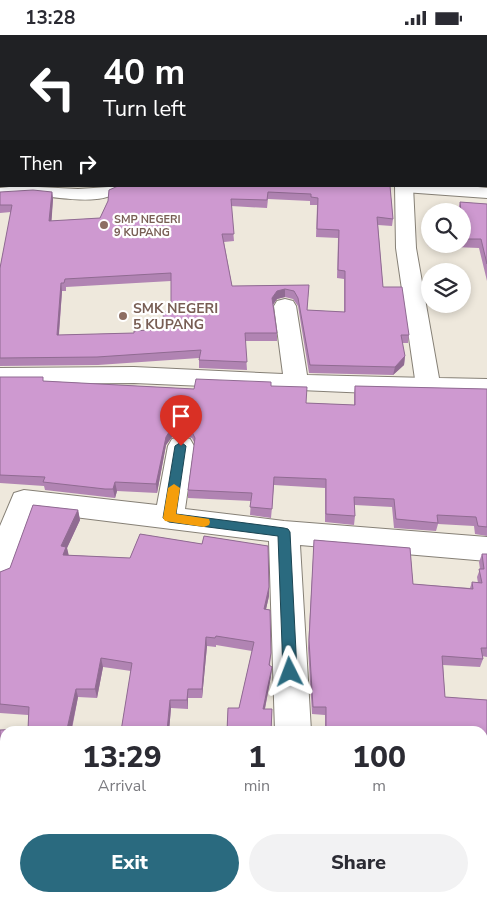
<!DOCTYPE html>
<style>
body{margin:0;font-family:"Nunito Sans",sans-serif;background:#f2f2f3;color:#2b2b33;height:100vh;display:flex;flex-direction:column;font-size:19px;white-space:nowrap}
*{box-sizing:border-box;margin:0}
p{font-size:16px;color:#7c7c81}
.icon{flex:none;width:28px;height:28px;fill:none;stroke:currentColor;stroke-width:2;stroke-linecap:round;stroke-linejoin:round}
.map{position:relative;flex:1;overflow:hidden}
.sheet{position:absolute;left:0px;top:691px;width:488px;height:176px;display:flex;flex-direction:column;background:#fff;border-radius:15px 15px 0 0;box-shadow:0 2px 8px #0003}
.sheet>*{flex:none}
.banner{position:absolute;left:0px;top:0px;width:488px;height:152px;box-shadow:0 2px 8px #0003;background:#202124;color:#fff;overflow:hidden}
.buttons{position:absolute;left:421px;top:168px;display:grid;gap:10px}
.buttons a{display:grid;place-items:center;width:50px;height:50px;border-radius:50%;background:#fff;box-shadow:0 2px 8px #0003;font-size:25px}
.pin{position:absolute;display:grid;place-items:center;width:42px;height:42px;color:#fff;margin:-51px -21px;border-radius:50% 50% 50% 0;rotate:-45deg;box-shadow:0 0 5px #0007}
.pin .icon{rotate:45deg}
.me{position:absolute;width:55px;margin:-28px;rotate:357deg;stroke-linejoin:round;filter:drop-shadow(0 0 4px #0008)}
.turn{display:flex;align-items:center;gap:18px;height:105px;padding:0 20px;font-size:22px}
.turn .icon{width:65px;height:65px;stroke-width:2.5}
.turn b{display:block;font-size:35px;line-height:42px}
.then{display:flex;align-items:center;height:48px;padding:0 20px;background:#0003;gap:10px;font-size:19px}
.eta{display:flex;justify-content:space-evenly;align-items:center;height:85px;text-align:center}
.eta b{font-size:30px;font-weight:800;line-height:35px}
.cta{display:flex;gap:10px;margin-top:auto;padding:10px 20px}
.cta a{flex:1;height:58px;border-radius:30px;background:#2a6a7f;color:#fff;font-size:20px;font-weight:800;line-height:58px;text-align:center}
.cta a+a{background:#f2f2f3;color:#2b2b33}
.status{display:flex;justify-content:space-between;align-items:center;height:35px;padding:0 25px;background:#fff;direction:ltr}
.status svg{height:14px;fill:currentColor}
.map>svg:first-child{display:block}
.lines{fill:none;stroke-linecap:round;stroke-linejoin:round}
.service-casing{stroke:#868076;stroke-width:16}
.minor-casing{stroke:#868076;stroke-width:2}
.tertiary-casing{stroke:#868076;stroke-width:2}
.service{stroke:#fff;stroke-width:14}
.minor{fill:#fff;fill-rule:evenodd}
.tertiary{fill:#fff;fill-rule:evenodd}
.wall{fill:#b184b3;fill-rule:evenodd}
.shaded-wall{fill:#906b92}
.building{fill:#ce99d0;stroke:#906b92;fill-rule:evenodd}
.route{fill:#2a6a7f;stroke:#1b4553}
.slow{fill:#f59e0b}
.education-dot{fill:#8d6e63;stroke:#fff;stroke-width:2}
.labels{text-anchor:middle;dominant-baseline:central;stroke-width:4.5;stroke-linejoin:round;paint-order:stroke}
.far-education-label{font-size:11px;font-weight:bold;fill:#785e54;stroke:#fff;text-anchor:start}
.education-label{font-size:14px;font-weight:bold;fill:#785e54;stroke:#fff;text-anchor:start}
</style>
<div class="status"><b>13:28</b><svg viewBox="0 0 49 12"><path d="M0 12V9h3v3zM5 12V6h3v6zM10 12V3h3v9zM15 12V0h3v12zM26 1h20v11H26zM47 4h2v5h-2z"/></svg></div>
<div class="map">
<svg width="487" height="867" viewBox="0 0 487 867">
<rect width="100%" height="100%" fill="#eee8dc"/>
<g class="lines">
<g class="service-casing">
<path id="service" d="M0,20L1,19
M0,34L1,33"/>
</g>
<g class="minor-casing">
<path id="minor" d="M18,151L78,154L124,151C109,173 61,162 39,161C26,161 13,162 0,163V153Z
M469,151L487,153V163L404,157L398,156L395,152Z
M285,264L293,266L296,271L307,340L428,343L437,345L440,351L437,357L416,360L134,348L0,349V333L134,332L283,339L274,271L277,266Z
M181,402L190,404L194,411L185,474L284,486L487,502V526L300,510L311,696H275L269,506L34,477L15,533L11,542L0,545V491L14,458L24,455L157,470L168,411L172,404Z
M279,862H321V867H279Z"/>
</g>
<g class="tertiary-casing">
<path id="tertiary" d="M395,151H413L416,213L439,343L487,344V360L428,359L419,357L416,351L396,213Z"/>
</g>
<use href="#service" class="service"/>
<use href="#minor" class="minor"/>
<use href="#tertiary" class="tertiary"/>
</g>
<path class="wall" d="M0,0H29L27,1H1V17L0,18Z
M390,151L393,184L392,191L378,190L383,252L409,300L408,308H402L405,321L404,330L393,340L309,338L298,271L293,264L285,262L277,264L273,270L277,298V306H245L247,335L199,333V323L98,330L0,331V233L11,177L0,178V157H52L53,164L51,186L100,183L108,166L109,155ZM268,164L310,166V170H317L316,202L338,203L337,243L344,244V277L307,275L309,250L232,251L224,207L234,206L231,171L267,173ZM171,246V277L164,294L134,298L59,300L62,256H66V252Z
M460,167L487,169V246L479,213L428,211L424,189L425,181H430V209H462V176H458V175Z
M0,342L44,346L194,354L271,351L306,368L354,370V359L355,351L487,354V501L475,499L474,491L438,489L436,496L394,493L392,472L355,470V481L354,490L325,487V453L274,450L271,483L250,480L251,466L188,463V455L195,409L192,403L181,400L172,402L166,410L157,458L117,456L115,463L106,462L45,455L44,451L0,448Z
M33,470L78,475L80,485L67,513L68,520L130,523L140,499L202,509L204,501L268,511L269,552V561L266,574L270,575L271,618L270,631L272,632L271,641L265,674H272L271,696H227L228,673H239L252,616L216,610V612L207,611L202,663H188V674L171,673L169,696H121L131,636L103,632L97,663L78,662L72,694H87V696H5V862H7L6,867H0V695L28,694V680L0,678V537L10,533Z
M314,505L410,513L413,549L470,553L472,547L478,548L477,542L480,534L479,527L482,519H487V622L482,621L483,624L480,632L443,630L445,662L487,665V867H405V862H482V696H325V680L312,679L308,613Z
M319,863L364,867H318Z"/>
<path class="shaded-wall" d="M13,0H19V1H11Z
M1,10V17L0,18V11Z
M1,143V151H0V144Z
M52,157L53,164L51,194L49,186Z
M61,248L62,256L58,308L57,300Z
M285,254V262L277,264L272,271V263L277,256Z
M405,321L404,330L393,340L395,332Z
M181,392V400L172,402L166,410L157,458L156,449L166,402L171,394Z
M115,447L117,456L115,463L113,454Z
M78,475L80,485L67,513L69,521L65,529L61,511Z
M269,552V561L264,583V574Z
M206,602L207,611L202,663V654Z
M101,623L103,632L97,663L95,654Z
M272,632L271,641L263,683V674Z
M76,654L78,662L71,696L67,694Z
M188,654V674L187,665Z
M170,665L171,673L169,696H167Z
M5,847V862H7L6,867H0Z"/>
<path class="building" d="M0,0H13L11,1H1V10L0,11Z
M92,0H486V1H91Z
M486,3H487V24H486Z
M1,59V95L0,94V60Z
M0,105H1V143L0,144Z
M118,151H390L393,184L377,182L383,252H402L409,300H401L405,321L395,332L310,330L298,263L294,256L285,254L277,256L272,263L277,298H245L247,327L199,325L201,315L97,322L0,323V233L12,170H0V157L33,155L52,157L49,186L100,183L108,166L109,155ZM268,157L311,159V162L318,163L317,194L339,195L338,235L345,236V277L307,275L309,250L232,251L222,199H234L231,164L267,165ZM171,238V277H163L164,294L134,296V298L57,300L61,248H64L65,244Z
M460,167L487,169V229L481,204H462V176H461Z
M425,181H430V203H429Z
M0,342H43V346L194,354L196,344L271,347V351L307,352L306,368L355,370V351L487,354V492L478,491L476,482L437,480L438,488L396,484L394,464L354,462L355,481L326,479V444L274,442L272,474L250,472L252,458L188,455L195,403L191,395L181,392L171,394L166,402L156,449L115,447L113,454H105L43,447L45,442L0,440Z
M33,470L78,475L61,511L66,512L63,520L130,523L140,499L202,509L204,501L268,511L269,552L264,574L270,575L271,618L269,630L272,632L263,674H272L271,696H227L228,673H239L254,607L216,601L215,603L206,602L202,654H188L187,665H170L167,696H121L132,628L101,623L95,654H76L67,694H87V696H5V847L0,867V695L28,694L29,672L0,669V537L10,533Z
M314,505L410,513L413,549L473,554L472,547L482,548L479,534H484L482,519H487V613H481L483,624L442,621L445,662L487,665V867H408L407,862H482V696H326V672H313L309,605Z
M46,862H209V867H46Z
M245,862H275V867H244Z
M320,862H364V867H337L319,865V863Z"/>
<path class="route" d="M181,407L186,411L176,479L284,493L288,494L290,497L297,637L295,641L290,643L285,641L283,637L278,501L169,487L163,483L175,411Z"/>
<path class="slow" d="M174,449L180,453L176,479L209,484L210,487L209,490L204,492L165,486L163,483L168,453Z"/>
<g class="education-dot">
<circle cx="104" cy="190" r="5"/>
<circle cx="123" cy="281" r="5"/>
</g>
<g class="labels">
<g class="far-education-label">
<text x="114" y="184">SMP NEGERI<tspan x="114" dy="13">9 KUPANG</tspan></text>
</g>
<g class="education-label">
<text x="133" y="273">SMK NEGERI<tspan x="133" dy="16">5 KUPANG</tspan></text>
</g>
</g>
</svg>
<div class="buttons">
<a><svg class="icon" aria-label="search" viewBox="0 0 24 24"><circle cx="10" cy="10" r="6"/><path d="M15 15l6 6"/></svg></a>
<a><svg class="icon" aria-label="layers" viewBox="0 0 24 24"><path d="M12 4l9 5-9 5-9-5zM3 14l9 5 9-5"/></svg></a>
</div>
<div class="pin" style="left:181px;top:411px;background:#d93025"><svg class="icon" aria-label="arrive" viewBox="0 0 24 24"><path d="M6 21V4h12l-3 4 3 4H6"/></svg></div>
<svg class="me" style="left:290px;top:637px" viewBox="-20 -20 40 40"><path d="M0-17L14 15 0 8-14 15z" fill="#2a6a7f" stroke="#fff" stroke-width="4"/></svg>
<div class="banner">
<div class="turn"><svg class="icon" aria-label="left" viewBox="0 0 24 24"><path d="M17 20v-9H6M10 6l-5 5 5 5"/></svg><div><b>40 m</b>Turn left</div></div>
<div class="then">Then<svg class="icon" aria-label="right" viewBox="0 0 24 24"><path d="M7 20v-9h11M14 6l5 5-5 5"/></svg></div>
</div>
<section class="sheet">
<div class="eta">
<div><b>13:29</b><p>Arrival</p></div>
<div><b>1</b><p>min</p></div>
<div><b>100</b><p>m</p></div>
</div>
<div class="cta"><a>Exit</a><a>Share</a></div>
</section>
</div>
